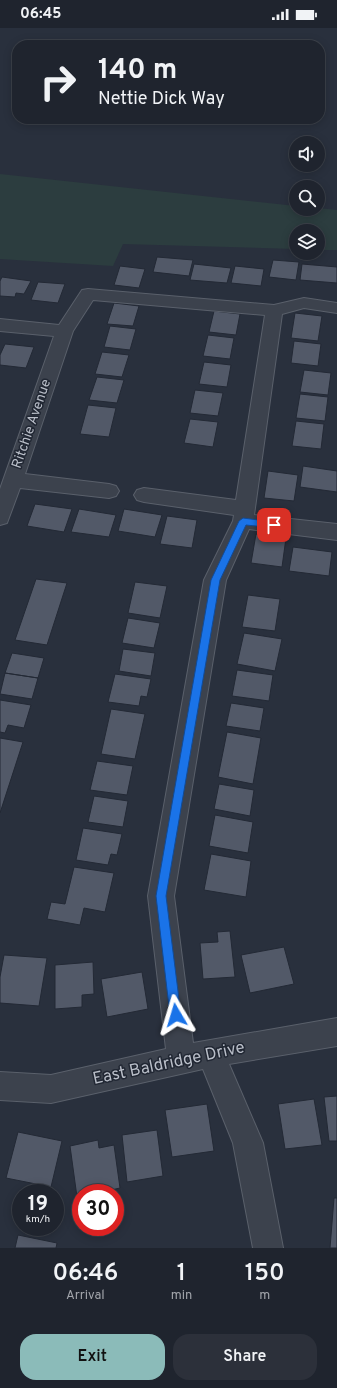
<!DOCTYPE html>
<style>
body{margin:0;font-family:Overpass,sans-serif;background:#2c303a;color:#f1f3f6;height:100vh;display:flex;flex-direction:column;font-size:15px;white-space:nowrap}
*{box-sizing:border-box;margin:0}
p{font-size:13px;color:#a1a4aa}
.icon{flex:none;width:22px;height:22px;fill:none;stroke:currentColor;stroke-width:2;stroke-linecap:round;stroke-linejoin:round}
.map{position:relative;height:1220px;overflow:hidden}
.drawer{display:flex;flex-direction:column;background:#1f242e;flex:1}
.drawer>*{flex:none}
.hud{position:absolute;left:12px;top:12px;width:313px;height:84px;border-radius:16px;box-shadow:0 2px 10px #0003,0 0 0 1px #3c414a;background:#1f242e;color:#f1f3f6;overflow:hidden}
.controls{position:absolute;left:289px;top:108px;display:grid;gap:8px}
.controls a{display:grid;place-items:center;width:36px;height:36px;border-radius:50%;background:#1f242e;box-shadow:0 2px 10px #0003,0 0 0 1px #3c414a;font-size:20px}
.speed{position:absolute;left:12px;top:1156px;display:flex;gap:8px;font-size:20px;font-weight:700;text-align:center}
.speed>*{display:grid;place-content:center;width:52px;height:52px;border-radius:50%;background:#1f242e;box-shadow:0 2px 10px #0003,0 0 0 1px #3c414a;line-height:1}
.speed small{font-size:10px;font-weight:400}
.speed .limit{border:6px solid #d22;background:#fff;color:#111}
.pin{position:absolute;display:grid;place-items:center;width:34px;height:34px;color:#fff;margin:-17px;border-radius:8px;box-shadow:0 2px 6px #0006}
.me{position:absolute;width:44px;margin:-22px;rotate:353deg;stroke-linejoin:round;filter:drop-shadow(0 0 3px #0008)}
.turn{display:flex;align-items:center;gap:14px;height:84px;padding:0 20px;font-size:18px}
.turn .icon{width:52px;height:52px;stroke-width:2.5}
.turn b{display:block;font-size:28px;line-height:34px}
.eta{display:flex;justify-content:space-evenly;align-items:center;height:68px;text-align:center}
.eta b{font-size:24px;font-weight:600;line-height:28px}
.primary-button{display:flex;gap:8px;margin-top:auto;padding:8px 20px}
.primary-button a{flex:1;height:46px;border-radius:16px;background:#8bbbb9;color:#111;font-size:16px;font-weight:600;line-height:46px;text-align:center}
.primary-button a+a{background:#2c303a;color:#f1f3f6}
.status{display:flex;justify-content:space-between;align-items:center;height:28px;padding:0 20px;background:#1f242e;direction:ltr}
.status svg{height:11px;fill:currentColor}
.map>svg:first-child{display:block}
.green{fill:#2c3d3f}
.building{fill:#525968;stroke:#232935}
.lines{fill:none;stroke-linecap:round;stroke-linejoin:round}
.minor-casing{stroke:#5a606b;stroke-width:2}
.minor{fill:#3c424d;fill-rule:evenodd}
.route{fill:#1a73e8;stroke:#114b97}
.labels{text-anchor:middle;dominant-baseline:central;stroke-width:3;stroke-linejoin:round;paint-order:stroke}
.street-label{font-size:14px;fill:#b9bec8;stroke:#212733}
.near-street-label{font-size:17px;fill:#b9bec8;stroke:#212733}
</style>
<div class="status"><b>06:45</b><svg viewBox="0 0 49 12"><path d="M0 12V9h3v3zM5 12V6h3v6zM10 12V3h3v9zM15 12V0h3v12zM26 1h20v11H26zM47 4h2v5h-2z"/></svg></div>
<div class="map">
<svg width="337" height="1220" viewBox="0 0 337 1220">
<rect width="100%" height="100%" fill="#29303d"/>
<path class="green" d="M0,146L296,178V181L318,180L337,182V222H318V203H296V221L123,216L113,238L0,231Z"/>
<path class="building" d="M157,229L193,232L189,248L153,244Z
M273,232L299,234L296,252L269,249Z
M194,236L231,240L227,255L190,252Z
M302,236L337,239V255L300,252Z
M120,238L145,241L139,260L114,257Z
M235,238L264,241L261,258L231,255Z
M2,249L31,253L24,266L16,265L15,269L0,268V253Z
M38,254L65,256L58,275L31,272Z
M114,275L139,278L133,298L107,296Z
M214,283L240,286L236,307L209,304Z
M295,285L322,288L318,313L291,310Z
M110,298L136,301L130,322L104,319Z
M208,307L234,310L230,331L203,328Z
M294,313L321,316L318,338L291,335Z
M5,316L34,319L26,340L0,337V327Z
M102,324L129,327L122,349L95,346Z
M204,334L231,337L227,359L199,356Z
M304,342L331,345L328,367L300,364Z
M97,349L124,352L117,375L89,372Z
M195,362L223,365L218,388L190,385Z
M300,366L328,369L325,393L296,390Z
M88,377L116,380L109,409L80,406Z
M190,391L218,394L213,419L184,415Z
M296,393L324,396L321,421L292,418Z
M303,438L337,443V464L300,459Z
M268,443L298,447L294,473L264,470Z
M35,476L72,481L64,504L27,498Z
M79,481L116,487L109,509L71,504Z
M124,481L162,487L155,509L118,503Z
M167,488L197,492L192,520L160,516Z
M256,506L286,510L282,539L251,535Z
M293,519L332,524L329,548L289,543Z
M36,551L67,555L47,617L15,612Z
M135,554L167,558L160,590L128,585Z
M248,567L280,571L275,603L242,599Z
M128,590L160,595L154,620L122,615Z
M244,605L282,611L275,643L237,636Z
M123,621L155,625L151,648L119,643Z
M12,625L44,630L38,650L5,645Z
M237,642L273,647L269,673L232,668Z
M5,645L38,650L32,671L0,666Z
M115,646L151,651L147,669L141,668L139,678L108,674Z
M0,672L31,677L24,700L8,697L5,705L0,704Z
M231,675L264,680L260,703L226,698Z
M111,681L145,686L135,731L101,726Z
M227,704L261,710L253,756L218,749Z
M0,710L23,714L0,785Z
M97,733L133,738L127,767L90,762Z
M219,756L254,762L250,788L214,781Z
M94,768L128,773L123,799L88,794Z
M215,787L253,794L248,825L209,818Z
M83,800L122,806L117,827L111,826L108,837L76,832Z
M211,826L251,833L246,869L204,862Z
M74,839L114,845L105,884L84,880L80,897L47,891L51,874L65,876Z
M230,903L235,949L203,951L200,915L218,914L217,904Z
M284,919L294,956L250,965L241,927Z
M4,927L47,930L39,978L0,975V949Z
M93,934L94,966L82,967V979L55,981V937Z
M142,944L148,981L107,989L101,951Z
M337,1068V1113H329L324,1069Z
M314,1071L322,1117L285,1121L278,1076Z
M207,1076L214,1123L172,1129L165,1082Z
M157,1102L163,1148L127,1154L122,1107Z
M18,1104L62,1113L51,1159L6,1150Z
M98,1112L99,1120L114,1117L120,1160L98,1165H81V1168L77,1169L70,1118Z
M334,1170H337V1220H330Z
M18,1207L57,1215L56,1220H15Z"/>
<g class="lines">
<g class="minor-casing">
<path id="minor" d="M88,261L274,277L304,270L337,275V285L304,280L282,286L254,487L337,496V512L249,501L226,552L174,868L193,1015L337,990V1018L229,1036L263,1115L283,1220H253L233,1115L203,1041L51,1075L0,1072V1044L51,1047L166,1021L148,868L204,552L233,493L234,487L144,474L137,472L134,467L137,462L144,460L236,472L265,287L93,272L73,303L25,446L109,456L116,458L119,463L116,468L109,470L20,460L7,495L0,497V461L54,308L0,303V291L59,297L82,262Z"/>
</g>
<use href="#minor" class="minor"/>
</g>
<path class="route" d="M243,490L274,494L279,497L274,500L246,497L220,552L166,868L181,987L180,991L176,992L171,991L170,987L156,868L211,552L239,493Z"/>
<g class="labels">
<g class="street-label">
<text transform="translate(32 396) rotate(-71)">Ritchie Avenue</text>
</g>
<g class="near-street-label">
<text transform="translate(169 1036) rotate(-12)">East Baldridge Drive</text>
</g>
</g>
</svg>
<div class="controls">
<a><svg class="icon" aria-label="sound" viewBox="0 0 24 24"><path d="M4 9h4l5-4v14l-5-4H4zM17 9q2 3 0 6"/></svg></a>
<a><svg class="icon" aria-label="search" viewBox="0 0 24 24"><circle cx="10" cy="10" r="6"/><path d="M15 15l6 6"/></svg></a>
<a><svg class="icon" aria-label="layers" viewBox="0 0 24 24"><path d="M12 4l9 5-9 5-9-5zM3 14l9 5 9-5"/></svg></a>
</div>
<div class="speed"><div>19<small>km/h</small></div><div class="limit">30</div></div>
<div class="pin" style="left:274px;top:497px;background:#d93025"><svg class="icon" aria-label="arrive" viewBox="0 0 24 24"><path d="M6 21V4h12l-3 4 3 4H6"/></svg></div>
<svg class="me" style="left:176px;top:987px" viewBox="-20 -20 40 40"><path d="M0-17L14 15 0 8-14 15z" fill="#1a73e8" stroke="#fff" stroke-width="4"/></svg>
<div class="hud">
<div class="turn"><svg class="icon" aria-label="right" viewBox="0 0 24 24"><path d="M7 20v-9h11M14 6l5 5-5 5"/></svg><div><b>140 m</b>Nettie Dick Way</div></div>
</div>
</div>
<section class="drawer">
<div class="eta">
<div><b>06:46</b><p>Arrival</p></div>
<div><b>1</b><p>min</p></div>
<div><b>150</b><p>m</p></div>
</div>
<div class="primary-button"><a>Exit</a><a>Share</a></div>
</section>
